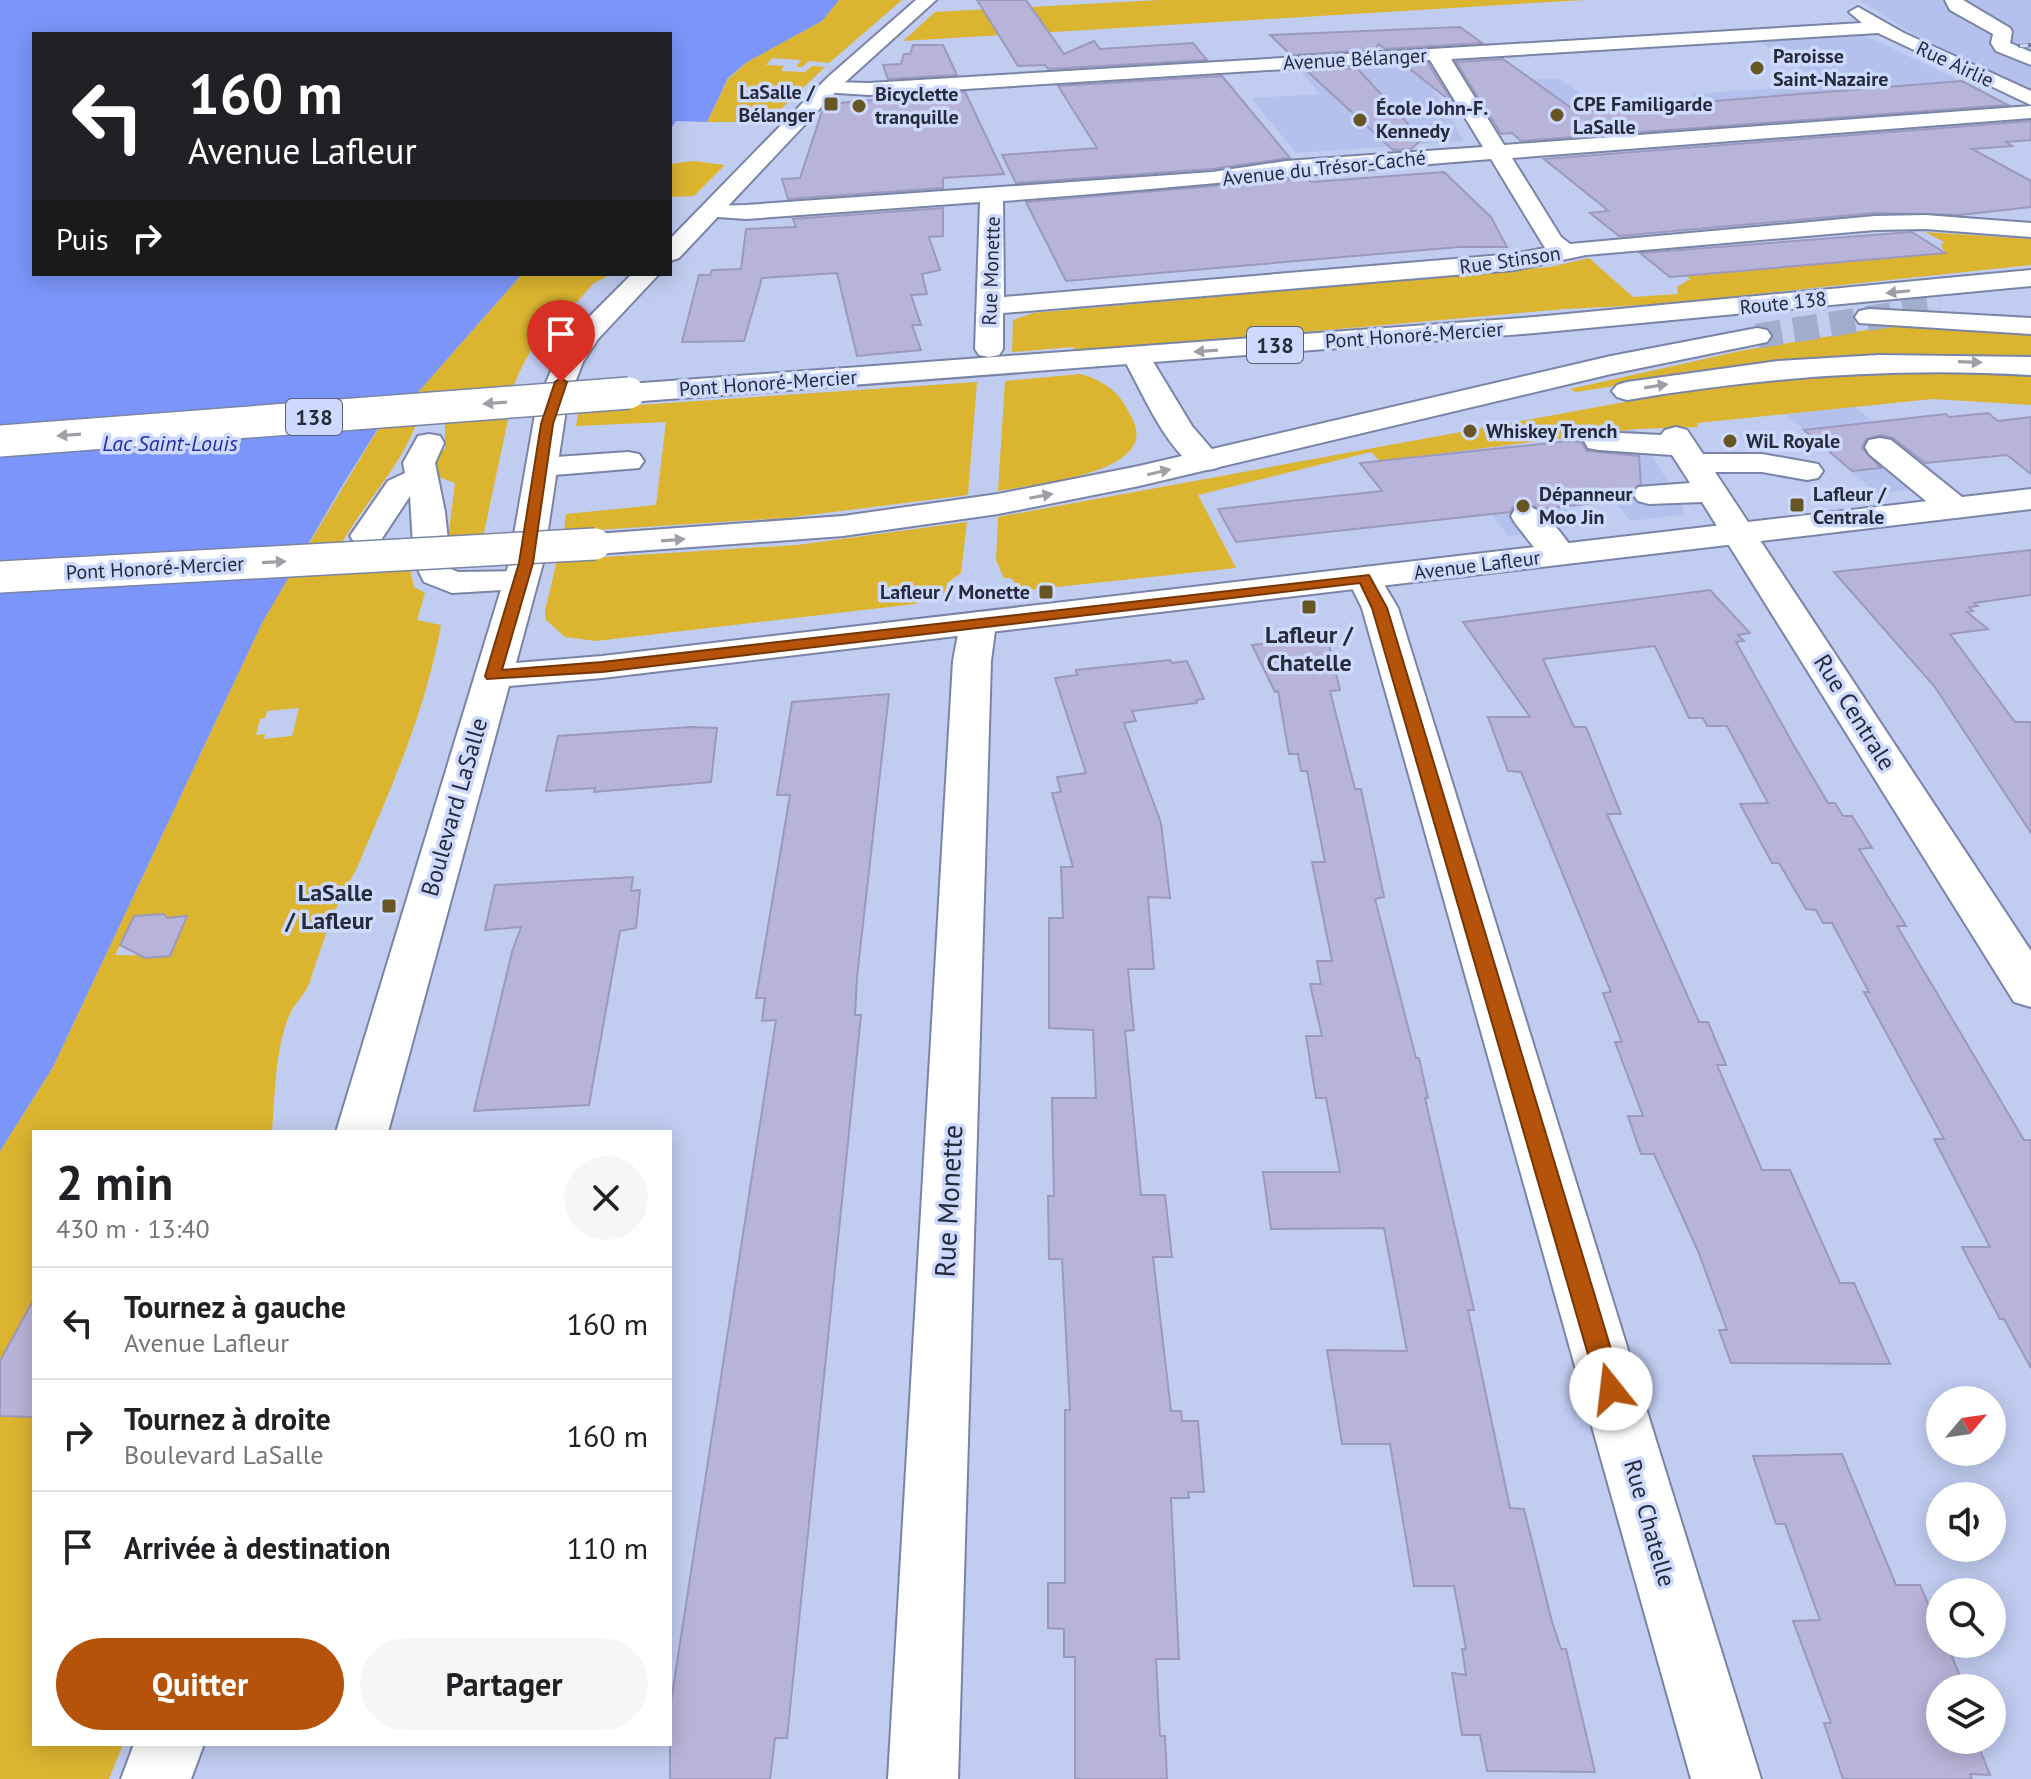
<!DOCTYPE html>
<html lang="fr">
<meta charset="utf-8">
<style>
body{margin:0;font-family:"PT Sans",sans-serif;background:#f6f6f6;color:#202124;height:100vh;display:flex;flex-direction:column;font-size:30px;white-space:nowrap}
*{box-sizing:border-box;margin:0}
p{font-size:26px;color:#757577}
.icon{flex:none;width:44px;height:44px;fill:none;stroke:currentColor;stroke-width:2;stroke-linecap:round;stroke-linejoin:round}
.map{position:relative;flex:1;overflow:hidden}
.side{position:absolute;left:32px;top:1130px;width:640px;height:616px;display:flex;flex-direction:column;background:#fff;border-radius:0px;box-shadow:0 4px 20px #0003}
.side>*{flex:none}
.top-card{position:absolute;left:32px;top:32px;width:640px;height:244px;border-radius:0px;box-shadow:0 4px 20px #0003;background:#202124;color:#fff;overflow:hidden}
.needle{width:52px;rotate:61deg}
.fabs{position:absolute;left:1926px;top:1386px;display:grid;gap:16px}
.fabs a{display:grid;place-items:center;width:80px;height:80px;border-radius:50%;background:#fff;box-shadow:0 4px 20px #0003;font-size:40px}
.pin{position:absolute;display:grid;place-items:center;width:68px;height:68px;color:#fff;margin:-82px -34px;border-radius:50% 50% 50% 0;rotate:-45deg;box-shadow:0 0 8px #0007}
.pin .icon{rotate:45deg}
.me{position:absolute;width:88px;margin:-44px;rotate:344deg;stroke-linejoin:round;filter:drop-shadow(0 0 6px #0008)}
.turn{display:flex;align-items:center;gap:28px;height:168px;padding:0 24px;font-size:36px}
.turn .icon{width:104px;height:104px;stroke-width:2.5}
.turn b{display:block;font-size:56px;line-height:68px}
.then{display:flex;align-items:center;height:76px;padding:0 24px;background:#0003;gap:16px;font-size:30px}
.round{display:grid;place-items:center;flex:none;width:84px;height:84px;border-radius:42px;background:#f6f6f6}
.head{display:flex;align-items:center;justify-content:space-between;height:136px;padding:0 24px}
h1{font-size:48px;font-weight:800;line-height:60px}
.action{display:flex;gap:16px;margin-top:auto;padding:16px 24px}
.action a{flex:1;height:92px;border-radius:48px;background:#b45309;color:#fff;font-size:32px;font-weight:800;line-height:92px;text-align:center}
.action a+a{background:#f6f6f6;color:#202124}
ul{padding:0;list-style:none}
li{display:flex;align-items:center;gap:24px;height:112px;padding:0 24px;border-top:2px solid #e0e0e0}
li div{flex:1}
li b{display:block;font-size:30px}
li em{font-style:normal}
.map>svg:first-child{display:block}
.built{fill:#b3c1ec}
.green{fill:#dbb430;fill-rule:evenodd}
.water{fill:#7c95fa}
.building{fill:#b8b3d8;stroke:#9d98bd;stroke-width:2}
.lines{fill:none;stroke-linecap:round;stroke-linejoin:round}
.highway-tunnel{stroke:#a2accc;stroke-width:25;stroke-dasharray:25 12;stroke-linecap:butt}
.minor-casing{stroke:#7984a6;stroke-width:4}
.major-casing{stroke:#7984a6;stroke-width:4}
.highway-casing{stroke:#7984a6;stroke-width:4}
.minor{fill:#fff;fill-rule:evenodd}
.major{fill:#fff;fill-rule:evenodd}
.highway{fill:#fff;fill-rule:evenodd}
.rail-casing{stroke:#747c95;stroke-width:4}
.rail{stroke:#cdd9ff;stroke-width:3;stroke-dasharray:8;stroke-linecap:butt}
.highway-bridge-casing{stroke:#7984a6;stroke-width:34;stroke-linecap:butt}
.highway-bridge{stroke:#fff;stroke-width:31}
.oneway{fill:#9ea0a6}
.route{fill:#b45309;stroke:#753606;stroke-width:2}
.poi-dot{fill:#675624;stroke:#cdd9ff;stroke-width:3}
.labels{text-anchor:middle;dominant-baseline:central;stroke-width:7;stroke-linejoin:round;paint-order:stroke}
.far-poi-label{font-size:20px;font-weight:bold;fill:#272b39;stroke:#cdd9ff;text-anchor:start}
.far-street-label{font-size:20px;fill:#272b39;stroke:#cdd9ff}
.shield{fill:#cdd9ff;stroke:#595f74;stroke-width:2}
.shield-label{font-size:22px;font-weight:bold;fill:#272b39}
.far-water-label{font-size:22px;font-style:italic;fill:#272ea1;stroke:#cdd9ff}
.poi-label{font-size:24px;font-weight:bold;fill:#272b39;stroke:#cdd9ff}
.street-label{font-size:24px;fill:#272b39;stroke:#cdd9ff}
.near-street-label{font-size:28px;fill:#272b39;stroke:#cdd9ff}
</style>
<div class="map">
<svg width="2031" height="1779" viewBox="0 0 2031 1779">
<rect width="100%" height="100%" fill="#c1ccf1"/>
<path class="built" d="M1859,0H2031V89L1913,34Z
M1864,35L2002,101L1733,122L1690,94L1826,85L1760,42Z
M1419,66L1464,141L1296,153L1251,98L1320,94L1302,73Z
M1557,78L1591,100L1626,129L1484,83Z
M1855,407L1951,485L1878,494L1786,414Z
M1636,429L1683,507L1684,512L1679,515L1631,521L1559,438Z
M1509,444L1522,459L1582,526L1508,536L1443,452Z"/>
<path class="green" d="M839,0H902L829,63L809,61L802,67H796L801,60L772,58L766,65L784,66L781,71L805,72L812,66L825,67L767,122H707L728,79L747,62L822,21Z
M1160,0H1584L903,41L935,12Z
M693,161L725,165L694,196L670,197V164Z
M1925,232L2031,239V265L1663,304L1565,309L1076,352L1073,347L1012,352L1013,320L1033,313L1550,267L1589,258L1633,297L1678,294L1677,287L1690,279L1673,266L1683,265L1697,275L1945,253L1941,245L1944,242Z
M522,274H612L594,283L577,302L547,313V318L557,325C553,334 549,332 542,338C528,350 518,375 511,392L412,399Z
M1903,324L2031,333V360L1900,355L1786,359L1576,392L1570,389L1740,351Z
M1830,371L2031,373V405L1933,399L1697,423L1698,427L1636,429L1380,461L1371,452L1198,495L1236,568L1028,590L1020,588L1011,578H1004L996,560L998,517L1733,382Z
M1080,374C1101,379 1120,392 1128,411C1131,416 1135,423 1136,429C1145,475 1029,485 998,491L1005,381Z
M977,382L968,495L785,518L564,532L566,514L656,505L666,422L576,426L579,409Z
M509,415L483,537L448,539L455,483L436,476L433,457L445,449V419Z
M417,422C400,468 365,502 341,544L307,547L381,424Z
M967,522L961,573L947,583L945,593H939L915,604L596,641L565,637L546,620L545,611L557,560L797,545Z
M410,569L414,587L425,593L417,620L441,625C425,714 391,788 356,870C334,905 322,945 309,984C305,994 297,1001 292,1010C275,1041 275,1097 272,1132H34V1342L0,1361V1151L53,1067L262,623L289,575ZM299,708L292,736L264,739L265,734L256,735L260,719L265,718L267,711ZM164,914L167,918L186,917L170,956L115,955L134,916Z
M0,1404L5,1416L34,1417V1744H123L109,1779H0Z"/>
<path class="water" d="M0,0H839L822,21L747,62L728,78L707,122L676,121L670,130V34H34V274H522L412,399L395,401L342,486L262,623L53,1067L0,1151Z"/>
<path class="building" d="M977,0H1026L1064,54L1094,41L1100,49L1193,43L1207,60L1048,69L1045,65L1018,66Z
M1460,27L1482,43L1385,49L1379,44L1374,50L1291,55L1270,35Z
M913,45H943L957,75L888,79L883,65L901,64L904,54H910Z
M1503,59L1577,112L1962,81L2008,105L1521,141L1512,133L1501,134L1456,62Z
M1428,63L1453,103L1405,65Z
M1357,68L1422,139L1411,149L1393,150L1307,71Z
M1222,76L1290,158L1212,169L1016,183L1002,155L1097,148L1058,86Z
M965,92L1004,174L943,178V188L788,199L782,179L800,178L822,111L828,104Z
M2031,121V140L2006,142L2012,146L1972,149L2031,181V207L1960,215L1875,213L1619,236L1590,213L1608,211L1605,208L1544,159Z
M1444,172L1491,217L1507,247H1459L1066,281L1026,202L1308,178L1311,182Z
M943,208V236L929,237L940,270L922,274L927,294L911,295L921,325H912L921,350L857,356L837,273L762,278L744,341L682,342L699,275H710L712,270L741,269L746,229L796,227L793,219Z
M1912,232L1945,253L1670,277L1640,253Z
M1988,413L1998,421L2031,417V474L2007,455L1925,463L1893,438L1881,435L1866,439L1862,448L1881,468L1852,471L1804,430L1946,414L1949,417Z
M1570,441L1581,442L1587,451L1639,456L1641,484L1631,492L1633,499L1540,509L1526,503L1514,506L1510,512L1236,542L1218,509L1382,491L1360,463Z
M2031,550V595L1974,603L1978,606L1969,607L1973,611L1967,612L1988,629L1950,634L2015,722H2031V833L1935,687L1834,572Z
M1710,590L1750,633L1738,635L1744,641L1736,642L1793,744L1828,803H1835L1843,816H1852L1872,848L1859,849L1906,926H1897L2024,1140H2031V1368L2004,1319H2000L1962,1247H1990L1934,1139H1944L1864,992H1869L1832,923H1823L1816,910L1806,909L1779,863H1772L1740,804L1768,803L1727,726H1707L1703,718H1689L1655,646L1543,659L1574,727H1586L1621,814H1607L1699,1022H1708L1726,1065H1717L1762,1170H1790L1840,1283H1854L1890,1364L1731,1363L1719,1330H1727L1698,1251L1654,1154H1641L1628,1116H1643L1615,1042H1622L1603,993L1611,992L1521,772L1508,771L1488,717H1530L1463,622Z
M1327,636L1340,690L1330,691L1355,789H1361L1384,897L1375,899L1416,1058H1419L1428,1098H1425L1474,1310H1468L1510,1508L1524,1509L1552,1622L1561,1649H1566L1595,1772L1487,1771L1480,1735H1462L1452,1673L1466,1675L1462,1649H1466L1454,1586H1414L1390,1444H1342L1327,1350L1407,1351L1384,1228L1271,1229L1263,1172H1340L1326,1098H1316L1306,1036H1322L1310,984H1321L1317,961H1332L1312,862H1325L1307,771H1301L1298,754H1289L1278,691L1275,692L1252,645Z
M1170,660L1172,663L1187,661L1204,699L1196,700L1197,703L1132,711L1136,721L1124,723L1161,823L1170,898L1148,897L1154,969H1128L1134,1030L1125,1031L1141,1195H1165L1172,1257H1153L1171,1411H1181L1182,1421H1198L1204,1492H1188L1189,1498H1171L1179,1659H1156L1160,1736H1165L1167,1779H1075V1657H1064V1629L1048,1628V1583H1065V1410H1070L1062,1259H1049L1048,1196H1054L1052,1098H1096L1093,1030L1049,1028V918H1063L1061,867H1073L1052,793L1061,792L1057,777L1086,773L1055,678L1077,675L1076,670Z
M889,694L857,977L855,1015H861L787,1738H775L770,1779H670V1708L776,1020L762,1021L765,998H756L790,795H777L792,702Z
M691,727L717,728L711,782L594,792L595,788L546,791L558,736Z
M633,877L631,891L640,890L636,928L620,931L589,1105L474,1111L512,952L521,927L485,930L495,885Z
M164,914L167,918L187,916L170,956L145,958L120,945L134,916Z
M34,1299V1417L0,1416V1361Z
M1842,1454L1896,1585H1920L1930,1608H1940V1644H1947L1963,1684H1954L1955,1688H1940V1740H1976L1990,1775L1970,1774L1972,1779H1843L1824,1723H1831L1793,1621L1820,1620L1785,1524H1776L1753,1456Z"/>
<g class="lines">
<path class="highway-tunnel" d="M1757,336L1940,307"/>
<g class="minor-casing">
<path id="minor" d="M1945,0H1963L2010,28L2012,32L2010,43L2031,52V65L1996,51L1991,43L1993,34L1950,10Z
M1858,7L1904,33L2031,91V105L1878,33L1451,59L1504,145L2031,106V118L1512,158L1561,237L1570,244L1875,216L1925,215L2031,223V237L1925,229L1875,230L1586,255L1514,270L1003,313V349L999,355L989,357L979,355L975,349L980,202L746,219L704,216L700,211L704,206L746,205L1212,172L1286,161L1483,147L1430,60L869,95L822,92L819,88L829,82L869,83L1862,23L1849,12ZM1491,159L1545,248L1514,254L1004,297L1003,201C1166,189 1328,172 1491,159Z
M1136,348L1146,350L1192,426L1222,461L1217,468C1209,470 1201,472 1193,466C1161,440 1142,391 1122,356L1126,350Z
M1676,427L1687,430L1703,454H1762L1818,464L1823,471L1818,478L1807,480L1762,472H1715L2031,951V1007L2014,1002L1702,502L1649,504L1638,501L1633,494L1638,487L1690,483L1672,455L1599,450L1588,448L1584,441L1588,434L1599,432L1661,435L1665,430Z
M429,434L440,436L444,443L435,463L445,512L451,569L458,572L520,571L532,574L537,581L532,588L452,593L424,582L414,562L410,496L379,543L367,546L355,543L350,536L388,481L405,473L403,463L418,436Z
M1880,438L1891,440L1967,501L1971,508L1967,515L1955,518L1943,515L1869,454L1865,447L1869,440Z
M628,452L639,454L644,461L639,468L542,476L531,474L526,467L531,460L542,458Z
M1527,506C1547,511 1565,538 1577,555L1572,562C1544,569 1532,543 1515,523L1511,516L1515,509Z
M1364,568L1376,571L1398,608L1761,1779H1691L1362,608L1347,578L1352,571Z
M978,612L991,615L996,623L991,661L958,1779H888L953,661L960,623L965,615Z"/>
</g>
<g class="major-casing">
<path id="major" d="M916,0H936L842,85L679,258L670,261V239L828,77Z
M632,274H659L598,339L583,362L567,403L543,563L516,663L602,656L2031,489V509L602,678L509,686L388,1132H336L509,563L537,403L555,362L578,328Z
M134,1744H204L191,1779H121Z"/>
</g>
<g class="highway-casing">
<path id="highway" d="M2031,270V286L1535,333L629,402L619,399L614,393L619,387L629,384L1535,317Z
M1869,309L2031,318V334L1859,323L1855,317L1859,311Z
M1757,328L1767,330L1771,336L1767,342L1611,374L1139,486L998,514L843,536L595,554L583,551L578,544L583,537L595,534L843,516L998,494L1139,466L1611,356Z
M1879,355L2031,357V375C1895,367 1762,377 1627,400L1617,397L1612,391L1617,385L1627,382L1778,361Z"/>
</g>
<use href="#minor" class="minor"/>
<use href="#major" class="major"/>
<use href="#highway" class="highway"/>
<g class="rail-casing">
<path id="rail" d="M2020,46L2031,45"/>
</g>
<use href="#rail" class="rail"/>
<g class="highway-bridge-casing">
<path id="highway-bridge" d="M0,441L629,393
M0,577L595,544"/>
</g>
<use href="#highway-bridge" class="highway-bridge"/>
</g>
<defs><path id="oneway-solid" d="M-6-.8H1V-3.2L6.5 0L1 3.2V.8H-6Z" transform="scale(2)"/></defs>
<g class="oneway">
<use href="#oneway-solid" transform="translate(1898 292) rotate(174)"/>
<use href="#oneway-solid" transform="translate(1206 351) rotate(176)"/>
<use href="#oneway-solid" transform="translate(1970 362) rotate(2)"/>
<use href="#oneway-solid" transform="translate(1656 386) rotate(-9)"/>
<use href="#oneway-solid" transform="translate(495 403) rotate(176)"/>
<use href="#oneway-solid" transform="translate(69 435) rotate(176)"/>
<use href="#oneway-solid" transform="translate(1159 472) rotate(-13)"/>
<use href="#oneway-solid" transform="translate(1041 496) rotate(-11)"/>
<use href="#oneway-solid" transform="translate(673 540) rotate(-4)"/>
<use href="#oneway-solid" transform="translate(274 562) rotate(-3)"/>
</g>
<path class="route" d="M561,378L567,382L553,424L533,563L502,670L602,662L1369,575L1387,608L1623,1389L1619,1397L1611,1400L1602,1397L1598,1389L1372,608L1360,583L602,672L487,679L485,676L519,563L541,424L555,382Z"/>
<g class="poi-dot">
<circle cx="1757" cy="68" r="8"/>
<rect x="823" y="96" width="16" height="16" rx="4"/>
<circle cx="859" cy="106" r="8"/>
<circle cx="1557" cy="115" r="8"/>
<circle cx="1360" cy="120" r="8"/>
<circle cx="1470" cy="431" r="8"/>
<circle cx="1730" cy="441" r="8"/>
<rect x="1789" y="497" width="16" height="16" rx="4"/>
<circle cx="1523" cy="506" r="8"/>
<rect x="1038" y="584" width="16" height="16" rx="4"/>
<rect x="1301" y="599" width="16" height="16" rx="4"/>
<rect x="381" y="898" width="16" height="16" rx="4"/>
</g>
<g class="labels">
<g class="far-poi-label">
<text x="1773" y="56">Paroisse<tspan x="1773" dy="23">Saint-Nazaire</tspan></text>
<text x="815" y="92" text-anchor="end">LaSalle /<tspan x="815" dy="23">Bélanger</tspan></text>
<text x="875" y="94">Bicyclette<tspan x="875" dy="23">tranquille</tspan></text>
<text x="1573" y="104">CPE Familigarde<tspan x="1573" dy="23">LaSalle</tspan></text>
<text x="1376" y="108">École John-F.<tspan x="1376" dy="23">Kennedy</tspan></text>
<text x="1486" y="431">Whiskey Trench</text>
<text x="1746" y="441">WiL Royale</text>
<text x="1539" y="494">Dépanneur<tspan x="1539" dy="23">Moo Jin</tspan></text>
<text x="1813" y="494">Lafleur /<tspan x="1813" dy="23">Centrale</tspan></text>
<text x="1030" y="592" text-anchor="end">Lafleur / Monette</text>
</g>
<g class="far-street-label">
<text transform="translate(1355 59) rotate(-3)">Avenue Bélanger</text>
<text transform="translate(1955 64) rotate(25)">Rue Airlie</text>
<text transform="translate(1324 168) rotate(-6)">Avenue du Trésor-Caché</text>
<text transform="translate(1510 260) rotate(-8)">Rue Stinson</text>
<text transform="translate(991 271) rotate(-88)">Rue Monette</text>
<text transform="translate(1783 303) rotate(-6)">Route 138</text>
<text transform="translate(1414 335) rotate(-4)">Pont Honoré-Mercier</text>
<text transform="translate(768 383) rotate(-4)">Pont Honoré-Mercier</text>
<text transform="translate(1477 565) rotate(-7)">Avenue Lafleur</text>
<text transform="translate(155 568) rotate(-3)">Pont Honoré-Mercier</text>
</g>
<g class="shield">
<rect x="1247" y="327" width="56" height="36" rx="6"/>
<rect x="286" y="399" width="56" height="36" rx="6"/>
</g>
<g class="shield-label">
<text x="1275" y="345">138</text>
<text x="314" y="417">138</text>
</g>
<g class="far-water-label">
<text x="170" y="443">Lac Saint-Louis</text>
</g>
<g class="poi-label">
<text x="1309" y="634">Lafleur /<tspan x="1309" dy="28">Chatelle</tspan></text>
<text x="373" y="892" text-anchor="end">LaSalle<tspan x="373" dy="28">/ Lafleur</tspan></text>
</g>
<g class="street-label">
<text transform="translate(1855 712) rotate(58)">Rue Centrale</text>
<text transform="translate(454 807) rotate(-74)">Boulevard LaSalle</text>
<text transform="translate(1650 1523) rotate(74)">Rue Chatelle</text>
</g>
<g class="near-street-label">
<text transform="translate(948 1201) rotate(-87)">Rue Monette</text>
</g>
</g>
</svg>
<div class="fabs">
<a><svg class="needle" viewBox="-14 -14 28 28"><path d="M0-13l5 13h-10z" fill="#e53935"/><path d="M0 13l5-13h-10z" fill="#757577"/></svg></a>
<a><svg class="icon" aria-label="sound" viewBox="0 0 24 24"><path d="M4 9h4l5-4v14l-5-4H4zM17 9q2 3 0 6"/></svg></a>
<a><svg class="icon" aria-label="search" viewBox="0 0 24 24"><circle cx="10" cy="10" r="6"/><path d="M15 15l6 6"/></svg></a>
<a><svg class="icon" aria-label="layers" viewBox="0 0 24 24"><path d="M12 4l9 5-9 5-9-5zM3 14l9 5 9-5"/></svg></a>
</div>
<div class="pin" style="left:561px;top:382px;background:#d93025"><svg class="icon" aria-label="arrive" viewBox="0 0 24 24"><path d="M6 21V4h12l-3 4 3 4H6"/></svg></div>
<svg class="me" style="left:1611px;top:1389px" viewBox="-20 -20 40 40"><circle r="19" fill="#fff"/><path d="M0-13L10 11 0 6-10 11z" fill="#b45309"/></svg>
<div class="top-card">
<div class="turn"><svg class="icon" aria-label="left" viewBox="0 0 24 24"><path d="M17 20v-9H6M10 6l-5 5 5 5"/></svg><div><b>160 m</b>Avenue Lafleur</div></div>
<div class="then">Puis<svg class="icon" aria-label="right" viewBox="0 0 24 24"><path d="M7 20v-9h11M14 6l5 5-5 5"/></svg></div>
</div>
<section class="side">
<div class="head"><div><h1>2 min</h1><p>430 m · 13:40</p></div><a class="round"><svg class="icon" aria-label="close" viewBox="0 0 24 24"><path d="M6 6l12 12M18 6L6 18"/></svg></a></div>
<ul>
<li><svg class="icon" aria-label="left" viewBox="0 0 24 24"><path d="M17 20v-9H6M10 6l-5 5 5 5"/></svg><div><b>Tournez à gauche</b><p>Avenue Lafleur</p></div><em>160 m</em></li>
<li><svg class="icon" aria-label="right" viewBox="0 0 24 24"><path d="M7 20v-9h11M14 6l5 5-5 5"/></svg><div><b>Tournez à droite</b><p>Boulevard LaSalle</p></div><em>160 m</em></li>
<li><svg class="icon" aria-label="arrive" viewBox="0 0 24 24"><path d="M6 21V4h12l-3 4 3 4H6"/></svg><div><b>Arrivée à destination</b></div><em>110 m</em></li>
</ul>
<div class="action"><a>Quitter</a><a>Partager</a></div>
</section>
</div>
